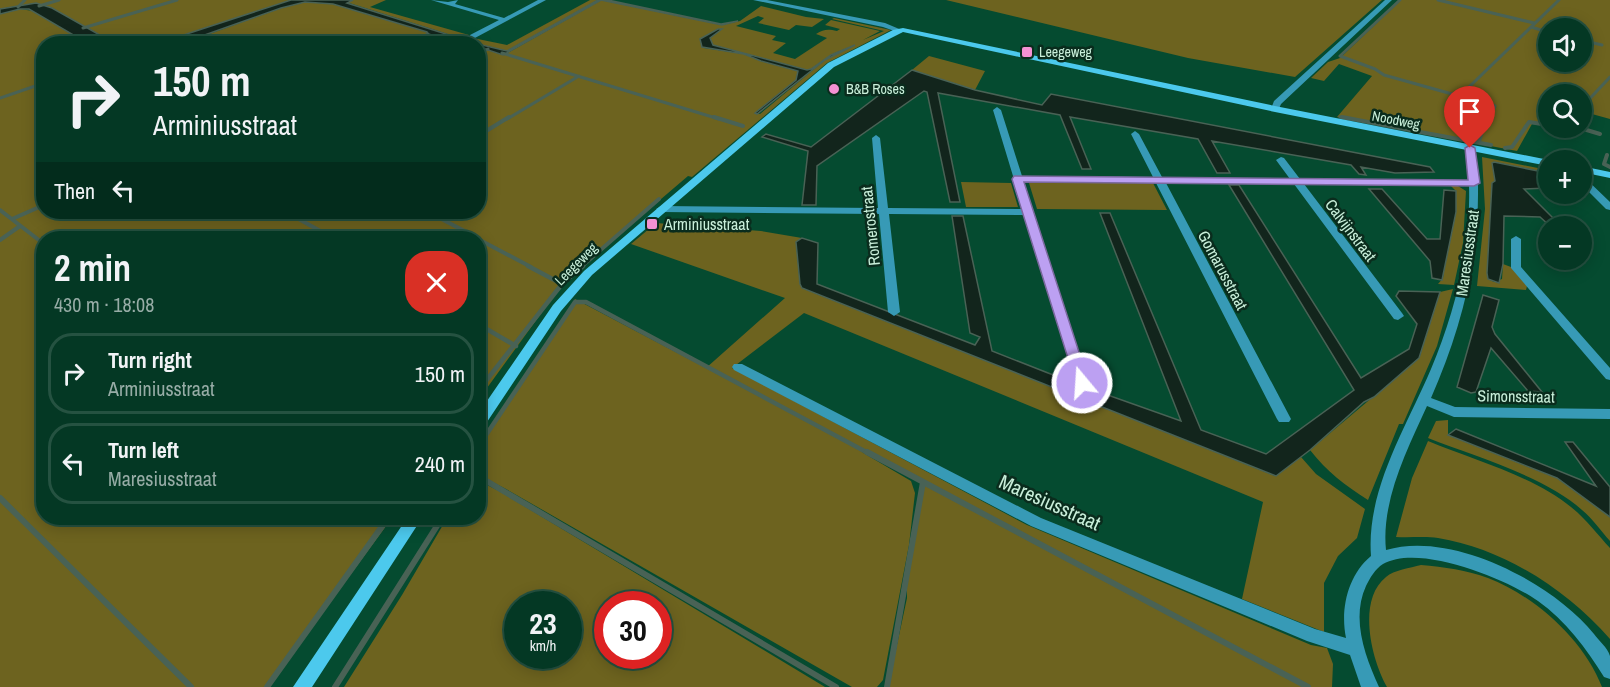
<!DOCTYPE html>
<meta charset="utf-8">
<style>
body{margin:0;font-family:"Archivo Narrow",sans-serif;background:#124331;color:#f1f3f6;height:100vh;display:flex;flex-direction:column;font-size:22px;white-space:nowrap}
*{box-sizing:border-box;margin:0}
p{font-size:20px;color:#97aca6}
.icon{flex:none;width:33px;height:33px;fill:none;stroke:currentColor;stroke-width:2;stroke-linecap:round;stroke-linejoin:round}
.map{position:relative;flex:1;overflow:hidden}
.sheet{position:absolute;left:36px;top:231px;width:450px;height:294px;display:flex;flex-direction:column;background:#043824;border-radius:24px;box-shadow:0 3px 15px #0003,0 0 0 2px #255241}
.sheet>*{flex:none}
.hud{position:absolute;left:36px;top:36px;width:450px;height:183px;border-radius:24px;box-shadow:0 3px 15px #0003,0 0 0 2px #255241;background:#043824;color:#f1f3f6;overflow:hidden}
.fabs{position:absolute;left:1538px;top:18px;display:grid;gap:12px}
.fabs a{display:grid;place-items:center;width:54px;height:54px;border-radius:50%;background:#043824;box-shadow:0 3px 15px #0003,0 0 0 2px #255241;font-size:30px}
.speed{position:absolute;left:504px;top:591px;display:flex;gap:12px;font-size:30px;font-weight:700;text-align:center}
.speed>*{display:grid;place-content:center;width:78px;height:78px;border-radius:50%;background:#043824;box-shadow:0 3px 15px #0003,0 0 0 2px #255241;line-height:1}
.speed small{font-size:15px;font-weight:400}
.speed .limit{border:9px solid #d22;background:#fff;color:#111}
.pin{position:absolute;display:grid;place-items:center;width:51px;height:51px;color:#fff;margin:-62px -26px;border-radius:50% 50% 50% 0;rotate:-45deg;box-shadow:0 0 6px #0007}
.pin .icon{rotate:45deg}
.me{position:absolute;width:66px;margin:-33px;rotate:342deg;stroke-linejoin:round;filter:drop-shadow(0 0 4px #0008)}
.turn{display:flex;align-items:center;gap:21px;height:126px;padding:0 18px;font-size:27px}
.turn .icon{width:78px;height:78px;stroke-width:2.5}
.turn b{display:block;font-size:42px;line-height:51px}
.then{display:flex;align-items:center;height:57px;padding:0 18px;background:#0003;gap:12px;font-size:22px}
.round{display:grid;place-items:center;flex:none;width:63px;height:63px;border-radius:24px;background:#124331}
.headline{display:flex;align-items:center;justify-content:space-between;height:102px;padding:0 18px}
h1{font-size:36px;font-weight:700;line-height:45px}
ul{padding:0;list-style:none}
li{display:flex;align-items:center;gap:18px;height:81px;margin:0 12px 9px;padding:0 6px;border:3px solid #255241;border-radius:24px}
li div{flex:1}
li b{display:block;font-size:22px}
li em{font-style:normal}
.map>svg:first-child{display:block}
.green{fill:#6d631f;fill-rule:evenodd}
.water{fill:#12251c;stroke:#496255;stroke-width:1.5}
.lines{fill:none;stroke-linecap:round;stroke-linejoin:round}
.stream-far3{stroke:#496255;stroke-width:3}
.stream-far2{stroke:#496255;stroke-width:4}
.stream-far1{stroke:#496255;stroke-width:4.5}
.stream{stroke:#496255;stroke-width:6}
.minor{fill:#379ab6;fill-rule:evenodd}
.tertiary{fill:#379ab6;fill-rule:evenodd}
.secondary{fill:#4cc9ed;fill-rule:evenodd}
.route{fill:#bca0f2;stroke:#7a689d;stroke-width:1.5}
.poi-dot{fill:#f491d3;stroke:#0a2c1d;stroke-width:2}
.labels{text-anchor:middle;dominant-baseline:central;stroke-width:5;stroke-linejoin:round;paint-order:stroke}
.far-poi-label{font-size:14px;fill:#c9efda;stroke:#0a2c1d;text-anchor:start}
.far-street-label{font-size:14px;fill:#c9efda;stroke:#0a2c1d}
.poi-label{font-size:16px;fill:#c9efda;stroke:#0a2c1d;text-anchor:start}
.street-label{font-size:16px;fill:#c9efda;stroke:#0a2c1d}
.near-street-label{font-size:20px;fill:#c9efda;stroke:#0a2c1d}
</style>
<div class="map">
<svg width="1610" height="687" viewBox="0 0 1610 687">
<rect width="100%" height="100%" fill="#054b30"/>
<path class="green" d="M0,0H292L159,44L114,43L52,8L36,3L0,9Z
M353,0H386L370,7L469,35L468,37L507,45L590,0H598L505,52L346,2Z
M601,0L722,25L740,21L761,6L806,17L824,19L812,27L796,25L789,30L758,23L764,18L758,16L736,26L776,36L772,40L786,43L773,53L795,59L827,38L816,34C824,29 828,29 837,31L840,29L825,25L831,20L880,31L863,40L884,31L832,19L834,18L891,30L827,63L692,177L688,176L564,282L479,399L478,238H44V518H392L268,687H0V14L20,9L33,11L87,43L44,44V212H478L479,47L504,55ZM722,29L710,38L713,45L807,70L811,69L835,53L855,45L825,60L760,114L755,113L796,80L798,71L761,61L744,54L704,48L700,39Z
M946,0H1382L1295,77L1188,58Z
M1401,0H1610V119L1581,111V94H1548V124H1532L1517,151L1337,117L1372,76L1339,64L1324,81L1311,78L1328,62L1340,58ZM1548,28H1581V62H1548Z
M305,2L333,4L466,43L182,44L281,8Z
M929,56L985,71L975,90L912,70Z
M1482,157L1548,170V173L1494,162L1495,181L1492,183L1488,279L1494,282L1502,279L1503,264L1511,267L1527,286L1526,290L1477,286L1485,209Z
M961,182L1011,183L1018,207H966Z
M1029,183H1153L1167,210L1037,209Z
M1450,185L1458,186L1466,191L1463,243L1454,285L1438,284L1443,278L1456,191Z
M656,223L761,231L802,238L796,242L800,284L1275,476L1301,457L1316,474L1365,509L1357,538L1338,556L1324,583V632L1242,599L1263,502L804,313L732,368L1027,525L1311,645L1327,648L1333,664L1332,687H888L907,598V562L917,520L922,483L860,451L911,481L915,493L909,545L883,680L877,687H852L506,489L479,475V447L575,299L706,368L785,298L631,244Z
M1453,289L1437,346L1403,424H1399L1368,500C1345,485 1327,472 1310,450L1419,358L1440,292Z
M1448,420V435L1557,478L1610,517V541C1601,531 1593,519 1582,510C1546,477 1474,456 1428,438L1436,421Z
M1428,441C1474,460 1533,476 1571,507C1586,519 1598,535 1610,548V639C1566,589 1504,549 1438,538C1425,536 1410,538 1396,537L1412,478Z
M479,481L499,491L825,687H344L402,595L447,518H478ZM518,604H568V656H518ZM608,604H658V656H608Z
M1421,565C1444,567 1467,570 1488,578C1535,596 1584,640 1602,687H1387C1371,659 1357,600 1386,577C1394,570 1410,568 1421,565Z"/>
<path class="water" d="M291,0H353L347,3L478,44L466,43L428,34L427,32L333,4L305,2L281,8L182,43H159Z
M598,0H608L721,24L738,21L722,25L601,0L503,55L479,47L478,44L507,51Z
M36,3L52,8L114,43H87L29,9H20L0,14V9Z
M722,29L710,38L713,45L807,70L811,69L831,55L855,45L825,60L757,114L755,113L796,80L798,71L761,61L744,54L702,47L700,39L718,29Z
M912,70L975,90L1042,105L1051,94L1430,167L1434,172L1395,173L1361,167L1366,175L1359,174L1351,165L1212,141L1230,173H1217L1198,139L1070,117L1091,169H1082L1060,115L938,93L960,202H950L927,92L924,91L817,166L816,205H802L808,151L762,137L766,134L811,147Z
M1494,162L1548,173V188L1524,189L1561,226H1550L1540,217L1504,216L1503,264L1499,283L1488,279L1487,273L1492,183L1495,181L1492,163Z
M1229,185H1239L1361,378L1409,349L1417,324L1396,296L1399,291L1440,292L1419,358L1374,397L1364,402L1310,450L1276,476L802,288L800,284L796,242L802,238L818,243L817,284L975,345L980,337L970,333L952,216H963L992,351L1071,382L1181,421L1100,213H1110L1201,430L1266,454L1354,390Z
M1369,189H1382L1427,239H1440L1444,190L1456,191V212L1442,280L1432,278L1430,261Z
M1483,295L1499,300L1492,327L1495,334L1542,392L1528,391L1491,348L1476,392L1471,393L1457,387Z
M1456,429L1596,486L1565,442H1573L1610,487V517L1557,478L1448,435Z"/>
<g class="lines">
<path class="stream-far3" d="M1400,0L1340,56L1375,69L1384,75L1495,106L1490,119
M1438,0L1534,23
M39,6L59,0
M18,7L25,0
M1531,27L1548,32
M83,28L177,0
M1581,40L1602,45
M406,44L428,34
M502,53L719,119
M478,54L488,49
M1469,87L1559,0
M0,98L44,83
M1581,108L1610,77
M1340,117L1350,119
M507,119L579,76"/>
<path class="stream-far2" d="M714,117L743,126
M1342,117L1410,130
M1580,128L1600,134
M1420,132L1491,145
M478,136L509,117
M1479,142L1482,131L1490,117
M1505,148L1512,147L1529,122L1548,125
M1607,155L1604,164L1610,167
M0,210L44,244
M286,212L333,238
M428,212L478,238
M12,219L44,205
M478,239L531,267
M0,240L20,226
M581,267L659,199"/>
<path class="stream-far1" d="M528,266L562,284
M478,324L516,346
M478,391L562,284L583,266
M478,447L575,302H586L870,454"/>
<path class="stream" d="M867,452L1308,687
M478,476L836,687
M0,498L191,687
M267,687L388,518
M335,687L442,518
M887,687L923,482"/>
<path class="minor" d="M431,0L448,2L458,0L455,4L504,18L538,0H546L473,39H470V35L499,20Z
M1385,0H1392L1281,104L1278,111H1272L1271,109L1274,101Z
M997,107L1001,110L1022,176L1153,177L1131,134L1135,131L1139,134L1162,177L1290,179L1276,160L1281,157L1284,158L1300,179L1468,180L1465,148L1470,145L1473,146C1478,158 1478,175 1478,187C1479,261 1461,330 1431,398L1455,407L1610,409V419L1454,417L1427,406C1407,450 1381,501 1386,550C1452,530 1553,583 1594,634C1598,640 1608,648 1610,656C1610,662 1610,672 1610,679L1604,677C1586,648 1566,621 1538,601C1507,579 1419,543 1383,564C1375,569 1370,578 1366,586C1351,619 1365,656 1379,687H1361L1350,655L1307,641L1031,526L734,370L732,367L734,364H742L1041,518L1315,629L1346,638C1340,609 1348,575 1371,556C1366,490 1406,428 1431,369C1455,312 1471,249 1469,186L1304,184L1402,313L1404,316L1398,320L1394,319L1294,184L1166,183L1291,419L1289,422H1279L1277,419L1156,183L1024,182L1088,383L1082,387L1076,383L1025,215L889,214L900,312L894,316L888,312L879,214L661,212L656,209L661,206L878,208L872,138L876,135L880,138L888,208L1023,209L993,110Z
M1581,176L1584,177L1610,202V210L1606,209L1581,184Z
M1516,236L1521,239V267L1610,368V380L1606,379L1511,268V239Z"/>
<path class="tertiary" d="M753,0H767L885,23L904,31L900,33L883,27Z"/>
<path class="secondary" d="M903,28L1275,106L1549,160L1548,166L1275,112L903,32L834,67L592,275L561,311L483,428L478,430V414L553,305L584,271L828,63L893,30Z
M1581,166L1610,172V178L1581,172Z
M407,518H422L312,687H293Z"/>
</g>
<path class="route" d="M1470,145L1475,148L1480,183L1474,186L1024,182L1089,383L1087,387H1077L1012,179L1014,176L1468,180L1465,148Z"/>
<g class="poi-dot">
<rect x="1021" y="46" width="12" height="12" rx="3"/>
<circle cx="834" cy="89" r="6"/>
<rect x="646" y="218" width="12" height="12" rx="3"/>
</g>
<g class="labels">
<g class="far-poi-label">
<text x="1039" y="52">Leegeweg</text>
<text x="846" y="89">B&amp;B Roses</text>
</g>
<g class="far-street-label">
<text transform="translate(1396 120) rotate(11)">Noodweg</text>
<text transform="translate(576 264) rotate(-45)">Leegeweg</text>
</g>
<g class="poi-label">
<text x="664" y="224">Arminiusstraat</text>
</g>
<g class="street-label">
<text transform="translate(870 226) rotate(-96)">Romerostraat</text>
<text transform="translate(1351 230) rotate(53)">Calvijnstraat</text>
<text transform="translate(1467 253) rotate(-82)">Maresiusstraat</text>
<text transform="translate(1223 270) rotate(62)">Gomarusstraat</text>
<text transform="translate(1516 396) rotate(1)">Simonsstraat</text>
</g>
<g class="near-street-label">
<text transform="translate(1050 502) rotate(24)">Maresiusstraat</text>
</g>
</g>
</svg>
<div class="fabs">
<a><svg class="icon" aria-label="sound" viewBox="0 0 24 24"><path d="M4 9h4l5-4v14l-5-4H4zM17 9q2 3 0 6"/></svg></a>
<a><svg class="icon" aria-label="search" viewBox="0 0 24 24"><circle cx="10" cy="10" r="6"/><path d="M15 15l6 6"/></svg></a>
<a>+</a>
<a>−</a>
</div>
<div class="speed"><div>23<small>km/h</small></div><div class="limit">30</div></div>
<div class="pin" style="left:1470px;top:148px;background:#d93025"><svg class="icon" aria-label="arrive" viewBox="0 0 24 24"><path d="M6 21V4h12l-3 4 3 4H6"/></svg></div>
<svg class="me" style="left:1082px;top:383px" viewBox="-20 -20 40 40"><circle r="17" fill="#bca0f2" stroke="#fff" stroke-width="3"/><path d="M0-11L8 9 0 5-8 9z" fill="#fff"/></svg>
<div class="hud">
<div class="turn"><svg class="icon" aria-label="right" viewBox="0 0 24 24"><path d="M7 20v-9h11M14 6l5 5-5 5"/></svg><div><b>150 m</b>Arminiusstraat</div></div>
<div class="then">Then<svg class="icon" aria-label="left" viewBox="0 0 24 24"><path d="M17 20v-9H6M10 6l-5 5 5 5"/></svg></div>
</div>
<section class="sheet">
<div class="headline"><div><h1>2 min</h1><p>430 m · 18:08</p></div><a class="round" style="background:#d93025;color:#fff"><svg class="icon" aria-label="close" viewBox="0 0 24 24"><path d="M6 6l12 12M18 6L6 18"/></svg></a></div>
<ul>
<li><svg class="icon" aria-label="right" viewBox="0 0 24 24"><path d="M7 20v-9h11M14 6l5 5-5 5"/></svg><div><b>Turn right</b><p>Arminiusstraat</p></div><em>150 m</em></li>
<li><svg class="icon" aria-label="left" viewBox="0 0 24 24"><path d="M17 20v-9H6M10 6l-5 5 5 5"/></svg><div><b>Turn left</b><p>Maresiusstraat</p></div><em>240 m</em></li>
</ul>
</section>
</div>
